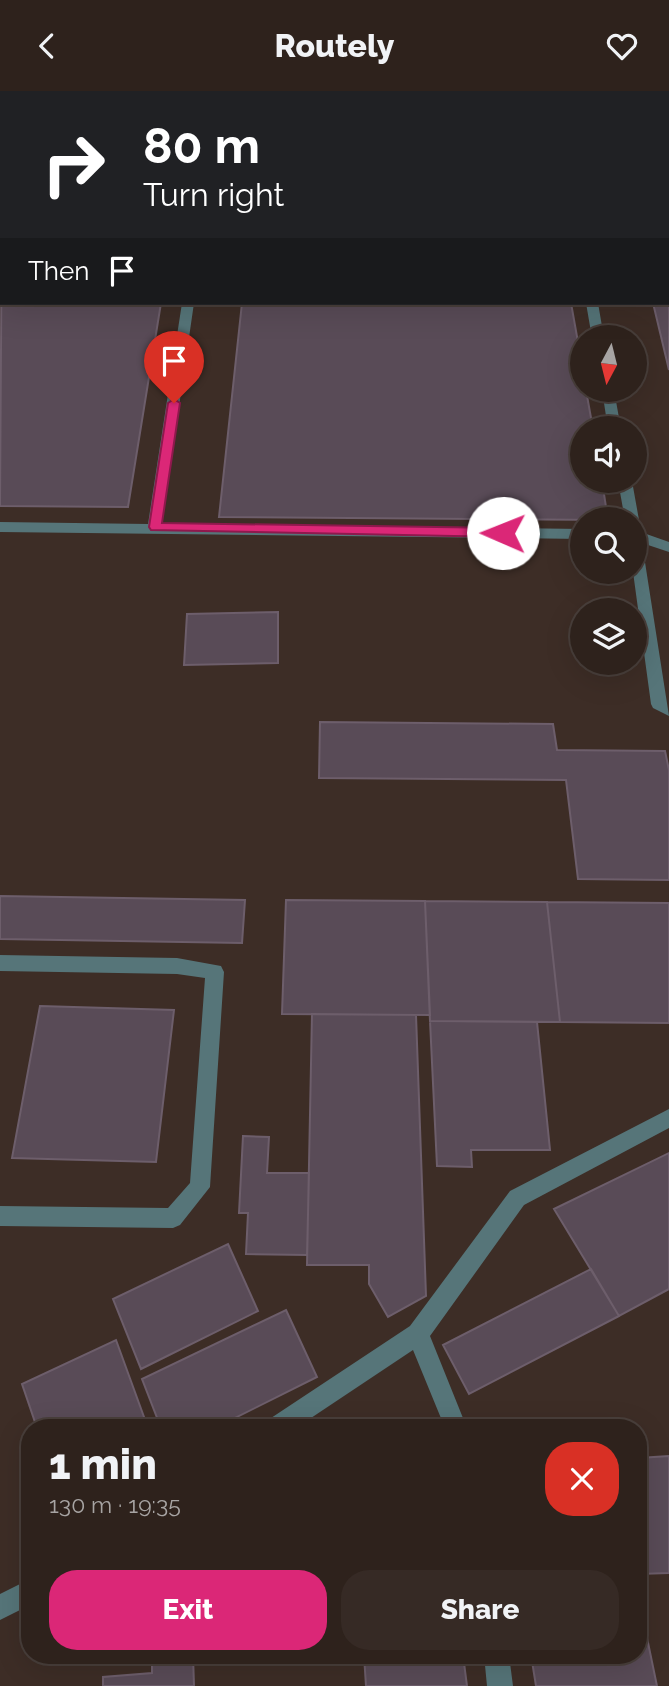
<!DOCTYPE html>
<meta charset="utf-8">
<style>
body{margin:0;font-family:Raleway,sans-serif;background:#362a25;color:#f1f3f6;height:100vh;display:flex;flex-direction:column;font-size:26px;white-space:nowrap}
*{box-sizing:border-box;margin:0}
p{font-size:23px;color:#a7a4a3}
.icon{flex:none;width:38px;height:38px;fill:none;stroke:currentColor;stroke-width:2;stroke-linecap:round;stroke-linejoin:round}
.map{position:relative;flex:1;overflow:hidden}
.sheet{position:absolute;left:21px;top:1328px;width:626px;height:245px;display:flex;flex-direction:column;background:#2e221c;border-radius:28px;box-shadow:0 7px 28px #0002,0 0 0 2px #493f3b}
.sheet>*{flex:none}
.hud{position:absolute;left:0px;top:0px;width:670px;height:214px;box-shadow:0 7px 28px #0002,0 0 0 2px #493f3b;background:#202124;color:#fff;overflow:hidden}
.needle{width:46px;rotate:187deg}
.controls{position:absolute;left:570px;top:234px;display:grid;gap:14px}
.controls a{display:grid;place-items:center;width:77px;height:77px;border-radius:50%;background:#2e221c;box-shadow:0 7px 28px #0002,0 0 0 2px #493f3b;font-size:35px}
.pin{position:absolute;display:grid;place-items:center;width:60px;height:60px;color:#fff;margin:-72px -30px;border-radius:50% 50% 50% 0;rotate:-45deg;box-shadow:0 0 7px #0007}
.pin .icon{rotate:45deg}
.me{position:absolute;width:77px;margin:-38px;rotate:271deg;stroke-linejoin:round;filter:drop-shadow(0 0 5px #0008)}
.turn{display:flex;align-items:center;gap:24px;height:147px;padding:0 28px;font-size:32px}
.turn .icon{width:91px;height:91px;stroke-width:2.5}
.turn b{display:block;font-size:49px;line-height:60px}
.then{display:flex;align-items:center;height:66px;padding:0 28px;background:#0003;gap:14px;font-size:26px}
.round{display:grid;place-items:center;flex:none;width:74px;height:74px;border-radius:28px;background:#362a25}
.headline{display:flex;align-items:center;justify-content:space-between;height:119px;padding:0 28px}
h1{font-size:42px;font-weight:800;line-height:52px}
.primary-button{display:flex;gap:14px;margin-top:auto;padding:14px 28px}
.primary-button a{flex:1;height:80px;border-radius:28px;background:#db2777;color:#fff;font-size:28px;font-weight:800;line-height:80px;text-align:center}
.primary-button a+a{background:#362a25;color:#f1f3f6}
header{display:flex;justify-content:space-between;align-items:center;height:91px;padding:0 28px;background:#2e221c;font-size:32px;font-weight:800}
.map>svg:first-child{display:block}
.building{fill:#594b57;stroke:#6d5e6b;stroke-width:2}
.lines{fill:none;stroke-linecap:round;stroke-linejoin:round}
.minor{fill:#567579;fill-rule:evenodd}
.route{fill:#db2777;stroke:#8e194d;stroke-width:2}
</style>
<header><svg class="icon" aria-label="back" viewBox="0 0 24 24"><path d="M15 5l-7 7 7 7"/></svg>Routely<svg class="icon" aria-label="heart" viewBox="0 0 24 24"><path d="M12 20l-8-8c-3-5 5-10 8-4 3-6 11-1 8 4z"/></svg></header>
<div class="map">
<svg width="669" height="1595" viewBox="0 0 669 1595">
<rect width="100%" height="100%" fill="#3d2d26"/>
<path class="building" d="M36,0H196L35,2Z
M266,0H535L536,2H265Z
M603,0H669V38L668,2Z
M2,102V212H161L128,416L0,415Z
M668,140H669V279L653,212H668Z
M242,212H571L583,279V299H586L593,338H583V390H602L608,429L219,426Z
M278,521V572L184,574L187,523Z
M320,631L553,633L557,659L665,660L669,679V789L578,788L566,689L319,687Z
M0,805L245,809L242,852L0,848Z
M286,809L425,810L430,924L282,923Z
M425,810L547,811L560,931L430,930Z
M547,811L669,812V932L560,931Z
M40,915L174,919L156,1071L12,1067Z
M312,923L416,924L426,1205L388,1226L369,1193V1174H307Z
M430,930L537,931L550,1059H471L472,1076L437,1075Z
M243,1045L269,1046L267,1082H309L307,1164L246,1163L248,1122H239Z
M669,1062V1198L619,1225L554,1118Z
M228,1153L258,1220L141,1278L113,1208Z
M591,1178L619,1225L469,1303L443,1254Z
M286,1219L317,1286L215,1337H161L142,1288Z
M116,1249L148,1337H37L22,1293Z
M669,1365V1482L639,1483V1367Z
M639,1508L657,1595H536L531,1564H639Z
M152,1564H193L194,1595H103V1586L152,1582Z
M364,1564H463L467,1595H366Z"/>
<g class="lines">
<path class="minor" d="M215,0H225V2H215Z
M548,0H558V2H548Z
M182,212H194L162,433L583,438V448L0,441V431L148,433Z
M586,212H598L604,247H592Z
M602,299H614L621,338H608Z
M618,390H632L639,429L637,432L635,429H625Z
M635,439L669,451V461L642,452L669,625L653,617L651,613L633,481H635Z
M0,864L177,867L221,875L224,881L210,1096L180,1134L173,1137L0,1135V1115L168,1117L190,1092L205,887L177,883L0,880Z
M669,1018V1037L524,1114L430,1245L467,1337H445L413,1259L296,1337H265L268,1329L410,1235L510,1100Z
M30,1488V1514L0,1529V1503Z
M484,1564H509L513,1595H487Z"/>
</g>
<path class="route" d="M174,308L180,312L162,432L503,437L509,442L503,446L151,439L149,436L168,312Z"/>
</svg>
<div class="controls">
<a><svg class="needle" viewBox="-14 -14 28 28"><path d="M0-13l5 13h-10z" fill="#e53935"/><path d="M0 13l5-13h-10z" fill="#a7a4a3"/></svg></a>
<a><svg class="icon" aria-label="sound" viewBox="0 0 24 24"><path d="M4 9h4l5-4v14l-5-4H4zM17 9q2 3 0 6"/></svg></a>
<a><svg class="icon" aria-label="search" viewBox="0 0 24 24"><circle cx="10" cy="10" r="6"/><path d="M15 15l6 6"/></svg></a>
<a><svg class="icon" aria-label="layers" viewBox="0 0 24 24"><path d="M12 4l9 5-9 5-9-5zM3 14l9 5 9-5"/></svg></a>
</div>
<div class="pin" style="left:174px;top:312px;background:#d93025"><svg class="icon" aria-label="arrive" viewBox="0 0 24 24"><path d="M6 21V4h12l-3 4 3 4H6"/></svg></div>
<svg class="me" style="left:503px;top:442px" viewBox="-20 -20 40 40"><circle r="19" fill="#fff"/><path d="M0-13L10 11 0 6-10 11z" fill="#db2777"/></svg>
<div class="hud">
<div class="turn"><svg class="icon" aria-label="right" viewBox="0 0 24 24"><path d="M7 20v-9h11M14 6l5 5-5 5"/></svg><div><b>80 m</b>Turn right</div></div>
<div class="then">Then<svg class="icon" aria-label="arrive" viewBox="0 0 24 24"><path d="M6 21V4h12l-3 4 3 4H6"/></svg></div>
</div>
<section class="sheet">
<div class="headline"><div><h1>1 min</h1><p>130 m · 19:35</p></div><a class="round" style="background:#d93025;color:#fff"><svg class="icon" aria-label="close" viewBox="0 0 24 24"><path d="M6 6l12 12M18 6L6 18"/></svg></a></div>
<div class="primary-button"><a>Exit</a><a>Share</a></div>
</section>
</div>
